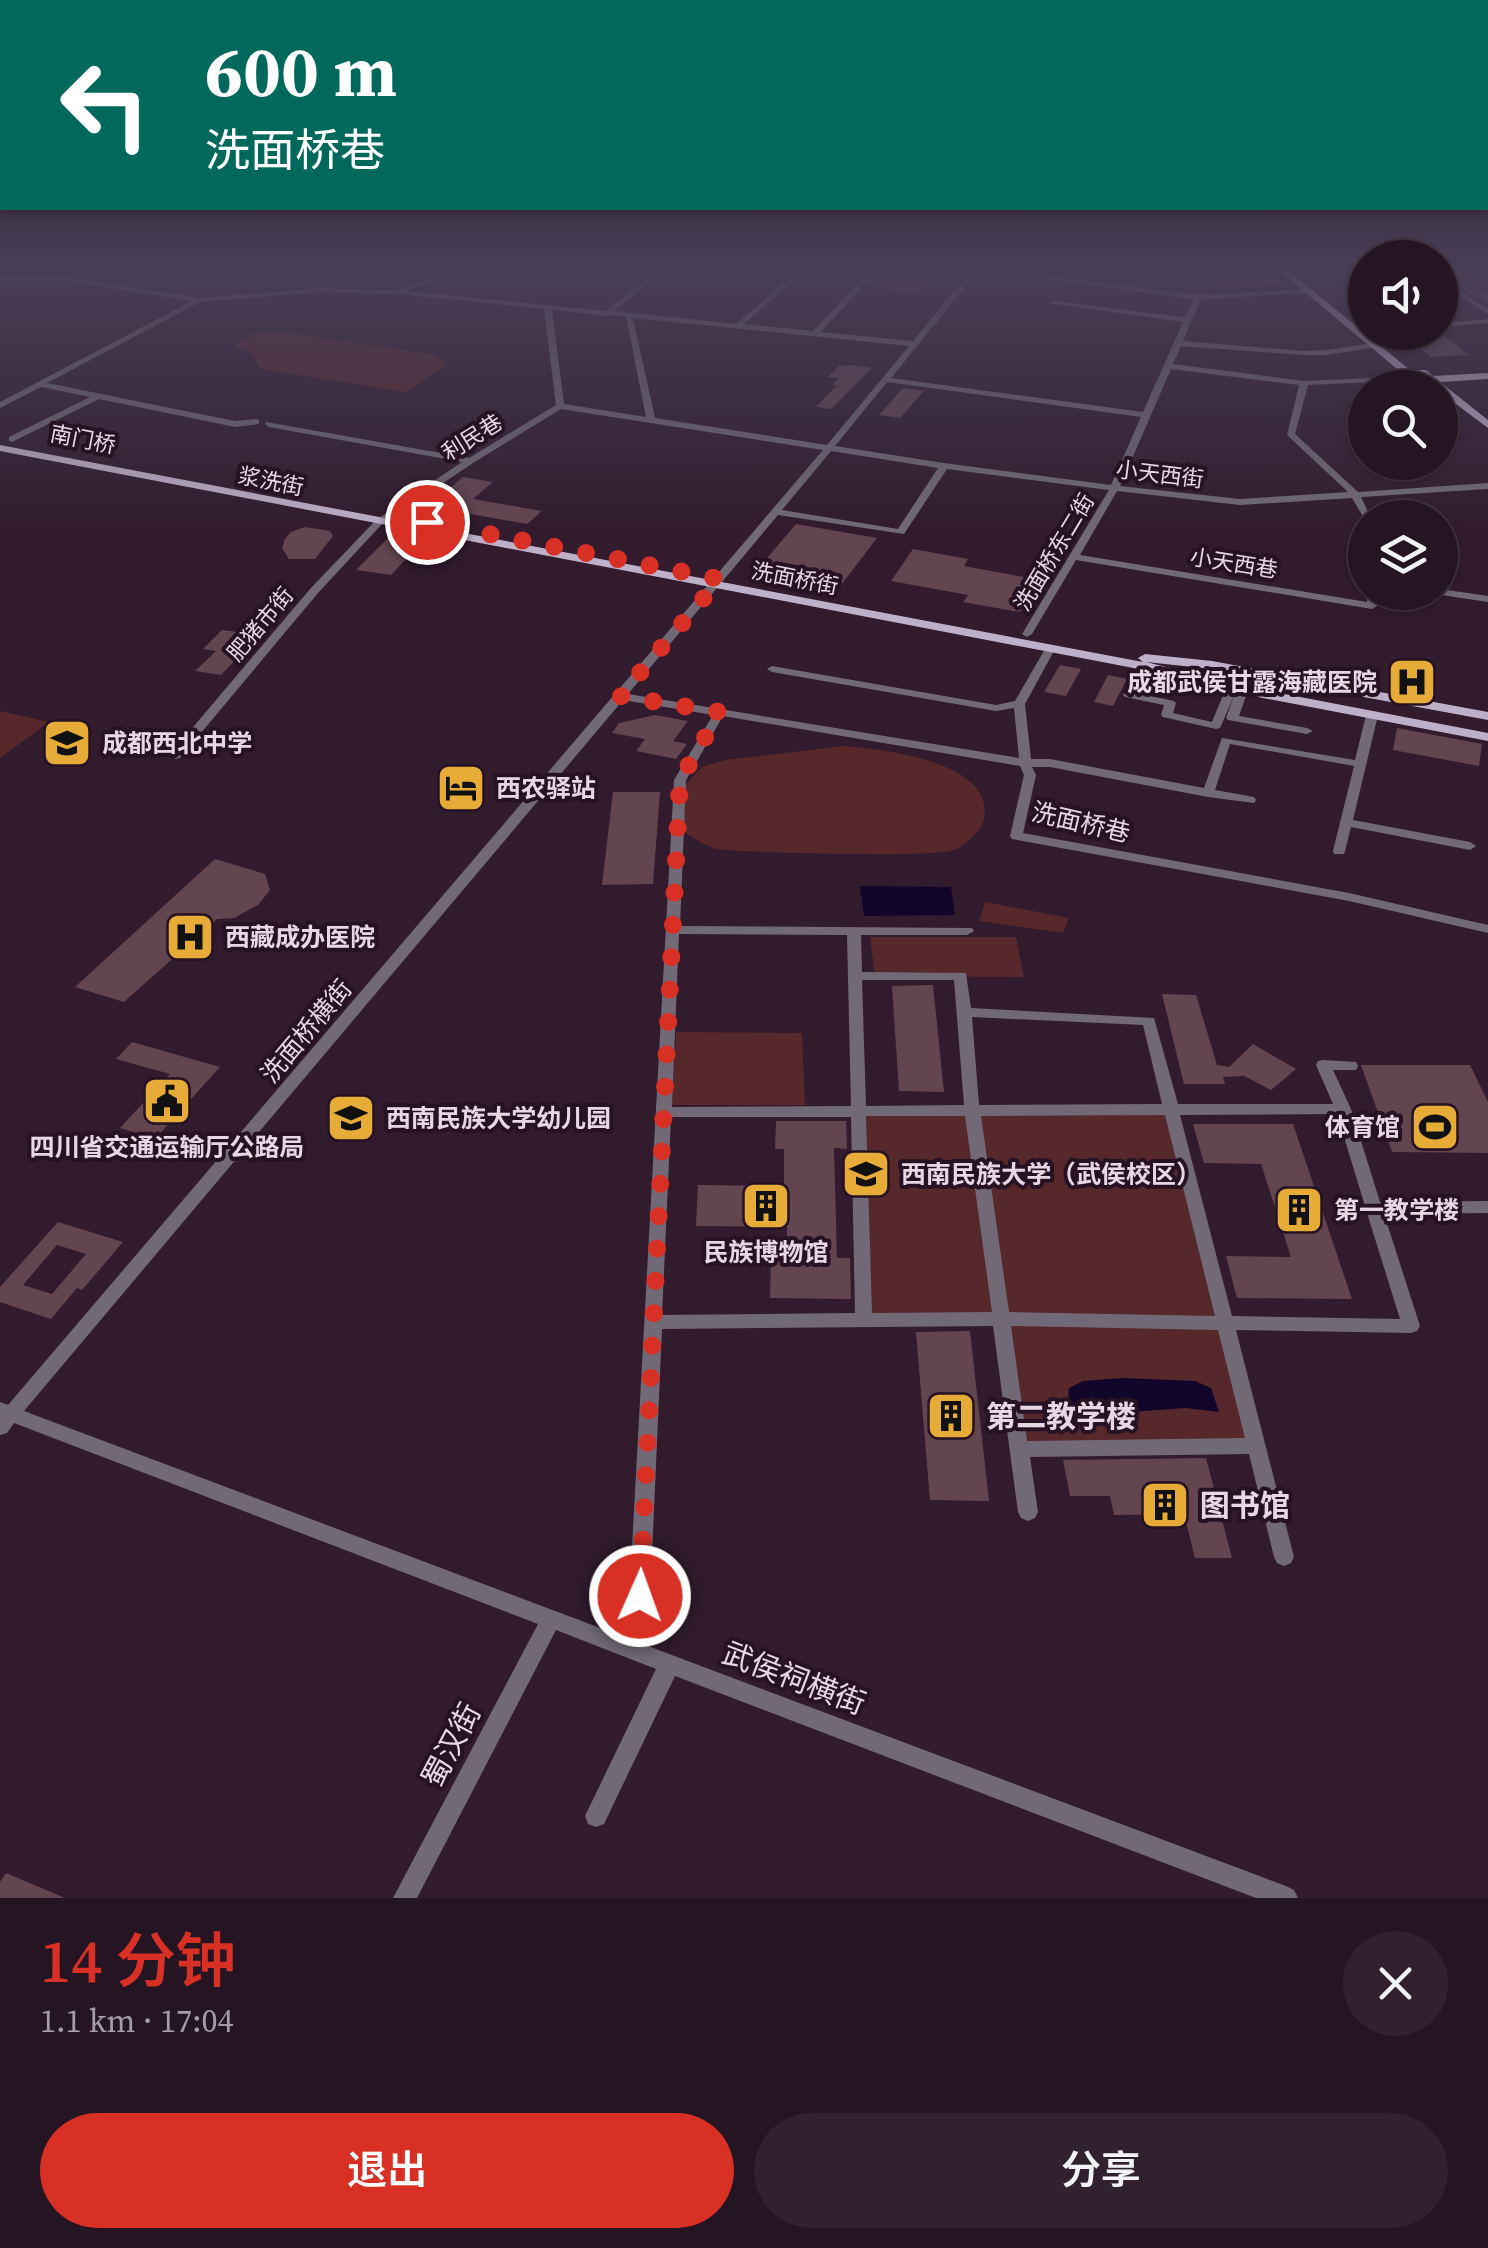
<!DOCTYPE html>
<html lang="zh">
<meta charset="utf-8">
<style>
body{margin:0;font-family:"Source Serif 4","Noto Sans SC",serif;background:#31212f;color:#f1f3f6;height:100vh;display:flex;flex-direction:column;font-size:38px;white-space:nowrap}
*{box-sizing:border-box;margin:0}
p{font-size:32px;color:#a39ea5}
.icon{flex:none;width:55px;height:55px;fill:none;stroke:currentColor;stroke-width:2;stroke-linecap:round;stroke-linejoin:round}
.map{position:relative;height:1898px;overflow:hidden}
.side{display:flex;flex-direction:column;background:#251422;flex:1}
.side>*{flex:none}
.hud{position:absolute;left:0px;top:0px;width:1490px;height:210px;box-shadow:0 2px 8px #0004,0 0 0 2px #423340;background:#00695c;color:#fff;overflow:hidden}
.fabs{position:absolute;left:1348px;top:240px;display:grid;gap:20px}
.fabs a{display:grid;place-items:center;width:110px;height:110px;border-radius:50%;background:#251422;box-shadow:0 2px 8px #0004,0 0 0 2px #423340;font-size:50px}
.pin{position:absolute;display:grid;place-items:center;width:85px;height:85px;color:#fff;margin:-42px;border:5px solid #fff;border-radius:50%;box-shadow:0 2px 10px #0007}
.me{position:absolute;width:110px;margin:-55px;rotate:2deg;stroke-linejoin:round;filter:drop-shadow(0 0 8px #0008)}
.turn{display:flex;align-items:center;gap:35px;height:210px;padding:0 40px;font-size:45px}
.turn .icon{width:130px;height:130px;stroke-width:2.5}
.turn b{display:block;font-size:70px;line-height:85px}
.round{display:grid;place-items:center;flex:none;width:105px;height:105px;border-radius:52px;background:#31212f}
.summary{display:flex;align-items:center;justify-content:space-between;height:170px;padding:0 40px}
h1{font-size:60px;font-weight:600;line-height:75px;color:#d93025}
.cta{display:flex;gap:20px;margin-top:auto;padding:20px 40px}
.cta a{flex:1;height:115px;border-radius:60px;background:#d93025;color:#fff;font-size:40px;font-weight:600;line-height:115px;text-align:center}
.cta a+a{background:#31212f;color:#f1f3f6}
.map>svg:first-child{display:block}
.green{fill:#57282b}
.water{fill:#11052a}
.building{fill:#634550;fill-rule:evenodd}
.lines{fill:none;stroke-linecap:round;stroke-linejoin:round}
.minor{fill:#716a76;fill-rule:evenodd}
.major{fill:#bfb0c9;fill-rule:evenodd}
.route{stroke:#d93025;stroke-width:18;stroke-dasharray:0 32.4}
.labels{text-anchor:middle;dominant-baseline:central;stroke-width:8;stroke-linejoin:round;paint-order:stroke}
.far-street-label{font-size:22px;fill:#e6d7e3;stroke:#271223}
.poi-label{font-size:25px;font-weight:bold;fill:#e6d7e3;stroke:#271223;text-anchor:start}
.street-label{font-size:25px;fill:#e6d7e3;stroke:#271223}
.near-poi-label{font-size:30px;font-weight:bold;fill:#e6d7e3;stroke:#271223;text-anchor:start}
.near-street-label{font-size:30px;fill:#e6d7e3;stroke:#271223}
</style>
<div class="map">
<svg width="1488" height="1898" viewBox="0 0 1488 1898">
<rect width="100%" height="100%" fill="#311b2d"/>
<path class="green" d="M274,330L435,355L446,365L406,392L261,369L252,353L234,346L257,331Z
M0,711L49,722L0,758Z
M844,746C883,749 995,762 984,818C982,831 967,844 954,850C937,858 746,853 718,849C707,848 695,838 684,832L685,785L702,767L725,760Z
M985,902L1069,918L1063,933L979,921Z
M870,937H1016L1024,977L875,976Z
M676,1032L802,1033L805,1105H672Z
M860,1109L1173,1110L1256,1446L1019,1449L1001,1320L864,1321Z"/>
<path class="water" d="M860,886L951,887L955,915L864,916Z
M1123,1378L1195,1381L1211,1388L1219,1412L1186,1408L1087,1415L1076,1413L1068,1401L1069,1388L1083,1381Z"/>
<path class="building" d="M906,268H937L915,293L886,289Z
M1266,269L1282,284L1235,289L1216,271Z
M1440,269H1451L1488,293V305L1440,274Z
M1399,332H1439L1469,355L1431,357Z
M852,365L872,368L831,409L816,407L837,385H833L839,378L828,377L839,366Z
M903,388L924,391L900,418L879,415Z
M463,477L493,482L473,499L542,511L527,524L460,512L464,509L432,503Z
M796,524L877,538L841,585L776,573L767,558Z
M305,527L330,531L333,536L315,559H289L282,548L285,539L291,532Z
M388,538L422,542L391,575L356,570Z
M913,549L968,559L964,566L1040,580L1020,612L963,602L968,595L891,581Z
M222,630L259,635L221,675L195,671L216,651L203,649Z
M1060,665L1081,669L1066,696L1044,692Z
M1108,675L1127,679L1113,706L1094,702Z
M655,715L688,721L673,741L687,744L676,759L636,751L645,739L612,733L619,723Z
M1397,728L1482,744L1479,766L1393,750Z
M613,792H660L653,884L602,885Z
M215,859L265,874L270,890L258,905L234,918L217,919L124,1002L75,987Z
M933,985L944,1092L899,1091L892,986Z
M1162,994L1196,995L1217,1065L1229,1067L1253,1044L1296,1069L1271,1090L1244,1076L1223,1077L1225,1084H1184Z
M132,1042L220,1067L155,1139L120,1128L170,1074L116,1059Z
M1361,1065H1470L1488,1102V1153L1392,1152Z
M776,1121H846L847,1149L834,1148L837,1258H850L851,1299L770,1298L771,1254H787V1227L696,1226L698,1185L784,1186V1149H775Z
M1193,1124H1293L1352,1299L1237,1298L1226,1256L1291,1257L1261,1164L1204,1163Z
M58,1222L123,1242L82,1290L77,1288L51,1319L0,1302V1287ZM57,1245L86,1254L52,1294L23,1285Z
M970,1331L989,1501L930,1500L916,1332Z
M1206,1458L1232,1558H1195L1184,1514L1114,1515L1110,1496H1070L1063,1460Z
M6,1873L65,1898H0V1882Z"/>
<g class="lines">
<path class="minor" d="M452,268H461L407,291L606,311L659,268H666L614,311L736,324L801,268H808L744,324L813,331L873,268H880L821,332L913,341L973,268H989L1198,295L1309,289L1313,291L1312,293L1201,299L1183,341L1302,351L1327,350L1374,343H1377V347L1327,355H1302L1181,346L1173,364L1304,381L1418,376V380H1415L1308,385L1295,434L1358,492L1488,483V489L1361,497L1371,518H1365V520L1352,498L1240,505L1117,491L1080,555L1367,602L1368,592H1378L1377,606L1372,609L1076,560L1032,634L1027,637L1022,634L1109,490L947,469L904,534L778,515L628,694L1019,758L1014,708L996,711L772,672L767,669L772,666L996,705L1015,701L1045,649L1050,646L1055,649L1025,704L1031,759H1050L1204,788L1222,738L1355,760L1366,715L1372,712L1378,715L1353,820L1470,842L1476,846L1470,850L1351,827L1345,851L1344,854H1334L1333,851L1354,766L1230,744L1215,790L1254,797L1256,800L1254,803L1208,797L1050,767H1032L1036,775L1023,833L1349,893L1488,925V933L1349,901L1012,839L1010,836L1024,775L1020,766L723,716L686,780L680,926L972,928L974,931L967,935H861L862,972L966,973L971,1008L1154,1018L1178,1104H1333L1316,1065L1318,1061L1323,1060L1356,1062L1358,1066L1356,1070H1333L1351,1109L1380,1202L1488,1201V1213L1384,1214L1420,1326L1417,1331L1411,1333L1236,1330L1294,1557L1291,1563L1284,1566L1277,1563L1274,1557L1249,1454L1030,1457L1038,1512L1035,1518L1028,1521L1021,1518L1018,1512L993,1326L662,1329L648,1646L1286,1886L1294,1890L1298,1898H1256L675,1676L604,1824L596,1827L588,1824L585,1816L656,1669L556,1630L417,1898H393L538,1624L14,1423L7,1433L0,1435V1402L8,1405L823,450L561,409L473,463L382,524L318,593L180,758L176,759L170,755L172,752L310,589L376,520L462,462L269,427L265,424L266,422L469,458L556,405L544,309L398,294L319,292L200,302L47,383L235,421L256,419L259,420V424L235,427L99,399L12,442L9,441V437L90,397L41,387L0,408V402L192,301L61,280H0V276H61L200,298L319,288L397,290ZM979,270L1194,299L1185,317L1052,301L1048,303L1183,322L1143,412L891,378ZM552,310L601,315L605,317L609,315L626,317L646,417L564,404ZM633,318L909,346L827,445L655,418ZM1171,369L1299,385L1287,435L1348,492L1240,499L1120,486ZM887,382L1141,417L1111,485L944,463L835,446ZM831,451L938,468L898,529L782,510ZM623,700L713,715L674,780L627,1638L24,1411ZM679,934L847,935L851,1106L672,1107ZM862,980H954L964,1105L866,1106ZM972,1017L1143,1025L1162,1104L979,1105ZM1337,1114L1365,1206L1364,1208L1367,1213L1400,1319L1232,1316L1180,1115ZM1165,1115L1215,1316L1009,1312L981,1116ZM866,1116H965L992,1312L872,1313ZM671,1117H851L855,1313L662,1315ZM1011,1326L1218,1330L1245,1438L1027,1441Z
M1440,278L1488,309V314L1440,283Z
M1488,319V323L1440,327V323Z
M1440,589L1488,596V602L1435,594L1434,592H1440Z
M1144,663L1149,666L1136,693L1174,701L1176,703L1173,713L1212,722L1226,688L1232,685L1237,689L1242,687L1248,690L1239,716L1307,728L1313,731L1307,734L1228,720L1226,718L1234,696L1220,728L1216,729L1163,717L1161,715L1164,705L1125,697L1123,695L1139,666Z"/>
<path class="major" d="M1276,268H1285L1432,388H1420Z
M1418,370H1426L1433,376L1488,373V379L1440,382L1488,420V428L1440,392V388L1425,381L1417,372Z
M0,445L1143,662L1138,658L1145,654L1212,661L1488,712V720L1212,669L1146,662L1242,686L1488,733V741L1242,694L1144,670L0,451Z"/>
</g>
<linearGradient id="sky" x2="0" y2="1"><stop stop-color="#1b0f19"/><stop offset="0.5" stop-color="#483f57"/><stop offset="1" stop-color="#483f57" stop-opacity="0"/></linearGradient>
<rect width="1488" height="533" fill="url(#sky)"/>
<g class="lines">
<path class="route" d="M427,522L720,579L620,696L720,712L680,780L640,1596"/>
</g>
<defs>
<g id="hospital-square" transform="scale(2.5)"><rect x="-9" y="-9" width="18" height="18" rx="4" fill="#e7ac37" stroke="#271223"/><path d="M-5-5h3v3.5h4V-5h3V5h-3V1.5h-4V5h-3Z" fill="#111"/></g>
<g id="school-square" transform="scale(2.5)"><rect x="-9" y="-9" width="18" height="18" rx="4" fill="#e7ac37" stroke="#271223"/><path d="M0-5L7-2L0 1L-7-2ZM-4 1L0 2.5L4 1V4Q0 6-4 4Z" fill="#111"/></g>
<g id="hotel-square" transform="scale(2.5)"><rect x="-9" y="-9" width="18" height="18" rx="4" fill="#e7ac37" stroke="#271223"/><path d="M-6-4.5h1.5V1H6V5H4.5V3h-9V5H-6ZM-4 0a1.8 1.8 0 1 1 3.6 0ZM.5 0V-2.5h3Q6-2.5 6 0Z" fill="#111"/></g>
<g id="civic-square" transform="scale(2.5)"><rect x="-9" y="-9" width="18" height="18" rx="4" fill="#e7ac37" stroke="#271223"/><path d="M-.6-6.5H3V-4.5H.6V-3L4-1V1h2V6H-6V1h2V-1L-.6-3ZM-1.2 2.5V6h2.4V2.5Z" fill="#111"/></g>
<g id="stadium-square" transform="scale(2.5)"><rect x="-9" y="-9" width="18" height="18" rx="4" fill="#e7ac37" stroke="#271223"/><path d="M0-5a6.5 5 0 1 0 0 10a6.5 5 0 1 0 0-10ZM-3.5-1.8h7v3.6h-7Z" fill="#111"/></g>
<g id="university-square" transform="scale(2.5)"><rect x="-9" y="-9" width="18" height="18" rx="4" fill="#e7ac37" stroke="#271223"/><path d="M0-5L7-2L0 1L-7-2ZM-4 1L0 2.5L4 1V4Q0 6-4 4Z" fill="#111"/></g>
<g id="building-square" transform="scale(2.5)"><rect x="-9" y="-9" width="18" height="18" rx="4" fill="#e7ac37" stroke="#271223"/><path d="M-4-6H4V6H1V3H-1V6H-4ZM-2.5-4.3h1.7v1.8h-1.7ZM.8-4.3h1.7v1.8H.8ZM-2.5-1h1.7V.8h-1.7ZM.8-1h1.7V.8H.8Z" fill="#111"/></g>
</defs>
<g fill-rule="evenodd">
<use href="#hospital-square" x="1412" y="682"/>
<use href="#school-square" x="67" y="743"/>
<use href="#hotel-square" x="461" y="788"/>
<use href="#hospital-square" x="190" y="937"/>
<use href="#civic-square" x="167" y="1101"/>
<use href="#school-square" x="351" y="1118"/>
<use href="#stadium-square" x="1435" y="1127"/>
<use href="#university-square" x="866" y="1174"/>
<use href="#building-square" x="766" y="1206"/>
<use href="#building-square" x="1299" y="1210"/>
<use href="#building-square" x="951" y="1416"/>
<use href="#building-square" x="1165" y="1505"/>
</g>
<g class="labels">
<g class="far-street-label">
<text transform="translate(472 437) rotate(-32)">利民巷</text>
<text transform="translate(83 439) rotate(11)">南门桥</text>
<text transform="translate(1160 474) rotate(7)">小天西街</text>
<text transform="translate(271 481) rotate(11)">浆洗街</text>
<text transform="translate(1054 552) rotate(-59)">洗面桥东二街</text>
<text transform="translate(1234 563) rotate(9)">小天西巷</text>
<text transform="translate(795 578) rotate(11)">洗面桥街</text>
<text transform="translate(260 624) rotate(-50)">肥猪市街</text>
</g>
<g class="poi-label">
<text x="1377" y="682" text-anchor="end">成都武侯甘露海藏医院</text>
<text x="102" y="743">成都西北中学</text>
<text x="496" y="788">西农驿站</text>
<text x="225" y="937">西藏成办医院</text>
<text x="386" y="1118">西南民族大学幼儿园</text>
<text x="1400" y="1127" text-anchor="end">体育馆</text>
<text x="167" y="1147" text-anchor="middle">四川省交通运输厅公路局</text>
<text x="901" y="1174">西南民族大学（武侯校区）</text>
<text x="1334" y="1210">第一教学楼</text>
<text x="766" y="1252" text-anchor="middle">民族博物馆</text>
</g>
<g class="street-label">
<text transform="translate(1081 822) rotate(13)">洗面桥巷</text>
<text transform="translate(306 1031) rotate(-50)">洗面桥横街</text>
</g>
<g class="near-poi-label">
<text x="986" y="1416">第二教学楼</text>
<text x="1200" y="1505">图书馆</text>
</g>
<g class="near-street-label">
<text transform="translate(794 1678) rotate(21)">武侯祠横街</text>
<text transform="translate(451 1745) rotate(-62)">蜀汉街</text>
</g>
</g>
</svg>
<div class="fabs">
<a><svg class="icon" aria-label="sound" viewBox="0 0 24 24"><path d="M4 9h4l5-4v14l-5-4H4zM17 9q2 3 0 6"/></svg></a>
<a><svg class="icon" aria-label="search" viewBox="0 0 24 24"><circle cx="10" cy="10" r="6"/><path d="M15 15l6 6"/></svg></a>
<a><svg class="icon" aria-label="layers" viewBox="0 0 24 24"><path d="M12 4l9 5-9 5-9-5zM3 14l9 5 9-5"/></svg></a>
</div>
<div class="pin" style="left:427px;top:522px;background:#d93025"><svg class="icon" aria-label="arrive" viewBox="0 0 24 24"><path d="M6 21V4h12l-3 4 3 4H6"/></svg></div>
<svg class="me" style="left:640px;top:1596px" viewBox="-20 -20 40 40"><circle r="17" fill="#d93025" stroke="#fff" stroke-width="3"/><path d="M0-11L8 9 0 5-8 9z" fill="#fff"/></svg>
<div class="hud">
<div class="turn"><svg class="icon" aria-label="left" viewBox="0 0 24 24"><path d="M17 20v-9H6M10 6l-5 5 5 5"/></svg><div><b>600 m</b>洗面桥巷</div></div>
</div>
</div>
<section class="side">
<div class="summary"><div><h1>14 分钟</h1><p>1.1 km · 17:04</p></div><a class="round"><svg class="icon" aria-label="close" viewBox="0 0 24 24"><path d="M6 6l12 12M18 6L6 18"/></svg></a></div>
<div class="cta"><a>退出</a><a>分享</a></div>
</section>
